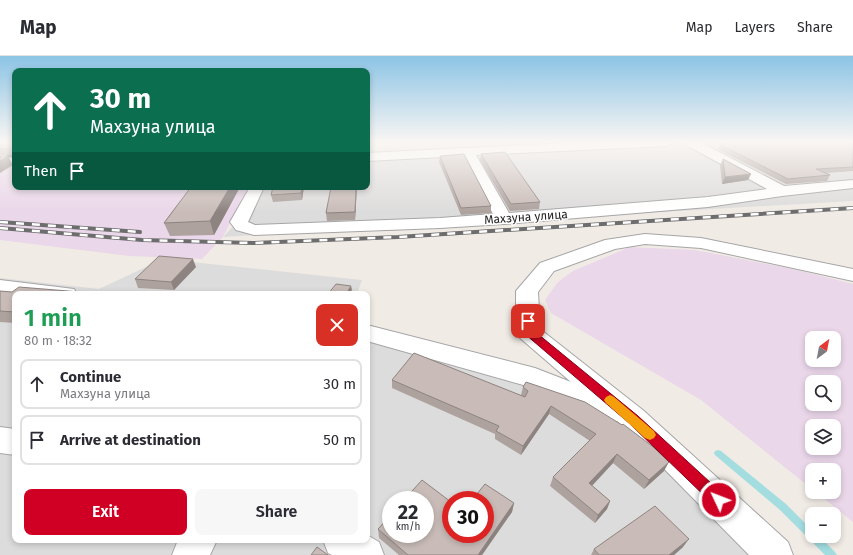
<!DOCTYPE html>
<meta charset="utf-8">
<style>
body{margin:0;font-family:"Fira Sans",sans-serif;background:#f7f7f7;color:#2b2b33;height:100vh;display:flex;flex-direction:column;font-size:15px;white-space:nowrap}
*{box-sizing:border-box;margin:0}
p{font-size:13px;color:#7c7c81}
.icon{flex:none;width:22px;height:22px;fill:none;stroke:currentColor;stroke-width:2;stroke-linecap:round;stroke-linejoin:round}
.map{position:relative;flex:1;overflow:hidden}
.sheet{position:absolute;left:12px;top:235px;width:358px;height:252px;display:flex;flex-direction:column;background:#fff;border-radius:8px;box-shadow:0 2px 6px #0003}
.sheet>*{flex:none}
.hud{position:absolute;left:12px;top:12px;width:358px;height:122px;border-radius:8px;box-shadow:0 2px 6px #0003;background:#0b6e4f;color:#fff;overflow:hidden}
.needle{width:26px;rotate:32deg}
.fabs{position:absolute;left:805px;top:275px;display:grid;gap:8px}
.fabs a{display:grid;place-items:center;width:36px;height:36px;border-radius:8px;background:#fff;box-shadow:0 2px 6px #0003;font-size:20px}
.speed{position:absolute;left:382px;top:435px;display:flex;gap:8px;font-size:20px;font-weight:700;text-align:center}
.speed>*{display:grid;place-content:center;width:52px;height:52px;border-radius:50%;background:#fff;box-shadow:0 2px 6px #0003;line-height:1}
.speed small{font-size:10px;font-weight:400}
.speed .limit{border:6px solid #d22;background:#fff;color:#111}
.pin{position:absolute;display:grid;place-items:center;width:34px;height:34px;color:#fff;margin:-17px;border-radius:8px;box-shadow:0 2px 6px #0006}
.me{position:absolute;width:44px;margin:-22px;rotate:313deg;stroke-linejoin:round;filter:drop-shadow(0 0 3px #0008)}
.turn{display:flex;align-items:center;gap:14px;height:84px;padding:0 12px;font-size:18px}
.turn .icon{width:52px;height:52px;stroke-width:2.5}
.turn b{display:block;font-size:28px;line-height:34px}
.then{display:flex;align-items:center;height:38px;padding:0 12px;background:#0003;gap:8px;font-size:15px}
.round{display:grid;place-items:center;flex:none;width:42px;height:42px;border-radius:8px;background:#f7f7f7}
.overview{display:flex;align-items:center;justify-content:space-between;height:68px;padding:0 12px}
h1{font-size:24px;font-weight:600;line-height:30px;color:#1e9e55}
.button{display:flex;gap:8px;margin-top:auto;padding:8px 12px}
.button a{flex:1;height:46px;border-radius:8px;background:#cf0023;color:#fff;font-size:16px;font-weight:600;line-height:46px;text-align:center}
.button a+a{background:#f7f7f7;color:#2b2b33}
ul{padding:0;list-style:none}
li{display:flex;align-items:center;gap:12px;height:50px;margin:0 8px 6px;padding:0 4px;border:2px solid #e1e1e2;border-radius:8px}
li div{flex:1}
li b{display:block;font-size:15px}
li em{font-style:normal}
header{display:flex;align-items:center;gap:24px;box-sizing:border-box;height:56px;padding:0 20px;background:#fff;border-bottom:1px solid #e1e1e2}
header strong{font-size:19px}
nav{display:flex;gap:22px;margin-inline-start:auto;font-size:14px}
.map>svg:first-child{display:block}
.residential{fill:#dddcdc;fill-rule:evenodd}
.industrial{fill:#ead7ea;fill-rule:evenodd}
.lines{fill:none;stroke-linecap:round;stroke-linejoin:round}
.stream{fill:#a3dde0;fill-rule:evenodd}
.street-casing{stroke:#a6a6a6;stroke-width:2}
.street{fill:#fff;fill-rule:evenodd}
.rail-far1-casing{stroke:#6d6d6d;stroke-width:3}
.rail-casing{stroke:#6d6d6d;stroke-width:4}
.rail-far1{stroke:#fff;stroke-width:2;stroke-dasharray:6;stroke-linecap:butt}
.rail{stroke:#fff;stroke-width:2.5;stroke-dasharray:8;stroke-linecap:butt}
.wall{fill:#ada29e}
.shaded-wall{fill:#8d8481}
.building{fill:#c9bcb8;stroke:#8d8481}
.route{fill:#cf0023;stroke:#870017}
.slow{fill:#f59e0b}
.labels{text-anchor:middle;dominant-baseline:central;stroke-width:3;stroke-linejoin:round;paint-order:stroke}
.far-street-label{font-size:12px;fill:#1f1f1f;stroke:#fff}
</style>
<header>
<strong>Map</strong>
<nav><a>Map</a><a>Layers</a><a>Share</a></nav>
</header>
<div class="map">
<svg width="853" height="499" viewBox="0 0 853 499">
<rect width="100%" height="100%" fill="#f1ebe5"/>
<path class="residential" d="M367,86H853V145L223,181L239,164L255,131H367Z
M163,203L362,224L357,238H15V484H367V268L419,284L538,317L635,376L757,499H0V222L99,233ZM391,444H425V478H391ZM451,444H485V478H451Z"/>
<path class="industrial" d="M0,103H15V131H248L223,181L202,203L129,200L0,184Z
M630,191L695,194L798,214L853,228V466L816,436H834V414H812V433L701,344L551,257L545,244L558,226L573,215ZM812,282H834V304H812ZM812,326H834V348H812ZM812,370H834V392H812Z"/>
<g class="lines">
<path class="stream" d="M718,394L721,395L786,448L812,474V480H819L835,496L837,499H825L780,454L715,399L714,397L715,395Z"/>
<g class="street-casing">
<path id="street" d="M0,86H7L4,90L0,91Z
M586,86H673L667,90L476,99L509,157L708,141L767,133L686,89L684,86H700L784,130L853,124V132L782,140L708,151L504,168L440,172L254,179L236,174L230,166L250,131H264L248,166L255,169L440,162L493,158L463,100L367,105V97Z
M15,99V107L0,108V100Z
M645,178L701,182L853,213V225L701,192L645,188L615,193L554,215L538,236L540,273L644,355L788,486L793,499H749L617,365L614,366L604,363L527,330L367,285V269L535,312L571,326L520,282L516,276V235L540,207L605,184Z
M0,224L66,232L74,233L77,238H15L0,236Z
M0,371L15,373V399L0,397Z
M367,479L379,486L384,499H332L328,497L323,484H367Z
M178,484H217L210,499H172Z"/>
</g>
<use href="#street" class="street"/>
<g class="rail-far1-casing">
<path id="rail-far1" d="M0,100H15"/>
</g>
<g class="rail-casing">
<path id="rail" d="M0,166L140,176
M0,172L142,184L253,187L398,181L853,152"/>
</g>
<use href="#rail-far1" class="rail-far1"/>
<use href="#rail" class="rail"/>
</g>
<path class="wall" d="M15,86L13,98L0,99V90Z
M720,86H853V115L826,117L830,119L827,125L786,128L719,94V91Z
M481,98L540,146L539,153L510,155L480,104Z
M440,100L491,150V157L461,159L439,106Z
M723,103L748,124L722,128L720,109Z
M191,131H240L214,179L170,180L164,167Z
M273,131H304L302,144L273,146L271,139Z
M331,131H357L355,164L327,165L326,157Z
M196,211L174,234L138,232L135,223Z
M0,235L12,236L15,238V267L0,266Z
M392,324L521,339L523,331L664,415L644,433L613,407L592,430L610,445L607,453L595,467L550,430L553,421L590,385L549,358L521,399L495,383V378L392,332Z
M514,447L512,456L482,499H399L379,482L378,473L451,478Z
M683,491L674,499H591L594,493Z"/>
<path class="shaded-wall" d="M8,100L13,109L0,117V105Z
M751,118L748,124L722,128L725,121Z
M230,131H240L214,179L210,165Z
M302,131H304L302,144L301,137Z
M356,131H357L355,164V156Z
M193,203L196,211L174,234L171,226Z
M351,230L352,234L349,238H346Z
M551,350L549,358L521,399L523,390Z
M617,398L613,407L586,436L589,427Z
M669,406L664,415L644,433L649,424Z
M610,445L607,453L595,467L598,459Z
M514,447L512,456L482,499H478Z
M689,483L683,491L674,499H669Z"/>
<path class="building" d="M5,86H15V100L13,101V92L0,93V90Z
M720,86H853V111L816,113L830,119L788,123L721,89Z
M505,96L540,146L511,148L481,98Z
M464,98L491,150L461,152L440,100Z
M0,100H8L0,105Z
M723,103L751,118L725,121Z
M191,131H230L210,165L164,167Z
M273,131H302L301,137L271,139Z
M331,131H356L355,156L326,157Z
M159,200L193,203L171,226L135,223Z
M336,228L351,230L346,238H328Z
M19,231L92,237L91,238H15V256L0,255V235L12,236Z
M414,297L525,341L528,335L523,331L526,326L585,346L622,369L623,368L652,390L669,406L649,424L617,398L589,427L610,445L598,459L553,421L596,378L551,350L523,390L496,375L499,370L392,324Z
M422,424L451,446V478H485V444H472L485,428L514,447L478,499H408L378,473L391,459V478H425V444H404Z
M655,450L689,483L669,499H599L594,493Z
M317,491L328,499H311Z"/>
<linearGradient id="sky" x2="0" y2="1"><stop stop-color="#8cc4e5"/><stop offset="0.55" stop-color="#f9f6f3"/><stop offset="1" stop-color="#f9f6f3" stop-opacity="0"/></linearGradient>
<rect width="853" height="156" fill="url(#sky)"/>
<path class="route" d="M524,262H531L533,274L638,360L724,439L726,444L724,449L719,451L714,449L629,367L525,278L523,265Z"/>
<path class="slow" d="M610,339L614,341L654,375L656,379L654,382L650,384L645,382L606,347L604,344L606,341Z"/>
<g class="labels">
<g class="far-street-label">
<text transform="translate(526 161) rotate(-4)">Махзуна улица</text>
</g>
</g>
</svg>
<div class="fabs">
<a><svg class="needle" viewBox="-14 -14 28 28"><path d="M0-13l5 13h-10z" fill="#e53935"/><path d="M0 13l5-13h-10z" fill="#7c7c81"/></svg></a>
<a><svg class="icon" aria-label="search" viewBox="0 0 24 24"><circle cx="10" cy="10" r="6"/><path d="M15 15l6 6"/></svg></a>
<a><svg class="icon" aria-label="layers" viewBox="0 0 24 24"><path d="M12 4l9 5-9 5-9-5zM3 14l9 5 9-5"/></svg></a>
<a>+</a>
<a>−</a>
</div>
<div class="speed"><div>22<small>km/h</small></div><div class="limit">30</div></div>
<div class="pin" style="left:528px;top:265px;background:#d93025"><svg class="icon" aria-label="arrive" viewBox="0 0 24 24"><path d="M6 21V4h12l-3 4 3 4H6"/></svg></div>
<svg class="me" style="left:719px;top:444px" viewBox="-20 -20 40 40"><circle r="17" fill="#cf0023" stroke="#fff" stroke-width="3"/><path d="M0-11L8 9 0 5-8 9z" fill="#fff"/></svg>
<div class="hud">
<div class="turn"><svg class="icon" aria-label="ahead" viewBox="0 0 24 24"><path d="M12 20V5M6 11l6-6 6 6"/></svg><div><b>30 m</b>Махзуна улица</div></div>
<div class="then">Then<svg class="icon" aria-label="arrive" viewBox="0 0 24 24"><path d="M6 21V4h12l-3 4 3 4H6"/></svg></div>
</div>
<section class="sheet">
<div class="overview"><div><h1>1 min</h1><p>80 m · 18:32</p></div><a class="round" style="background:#d93025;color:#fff"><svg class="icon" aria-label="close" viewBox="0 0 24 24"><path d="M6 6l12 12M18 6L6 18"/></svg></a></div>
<ul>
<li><svg class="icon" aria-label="ahead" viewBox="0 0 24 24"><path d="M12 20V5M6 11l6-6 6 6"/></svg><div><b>Continue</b><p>Махзуна улица</p></div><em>30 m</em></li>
<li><svg class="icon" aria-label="arrive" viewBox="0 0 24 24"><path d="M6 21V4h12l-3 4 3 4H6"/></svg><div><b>Arrive at destination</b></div><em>50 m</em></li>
</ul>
<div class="button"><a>Exit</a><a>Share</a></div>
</section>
</div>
